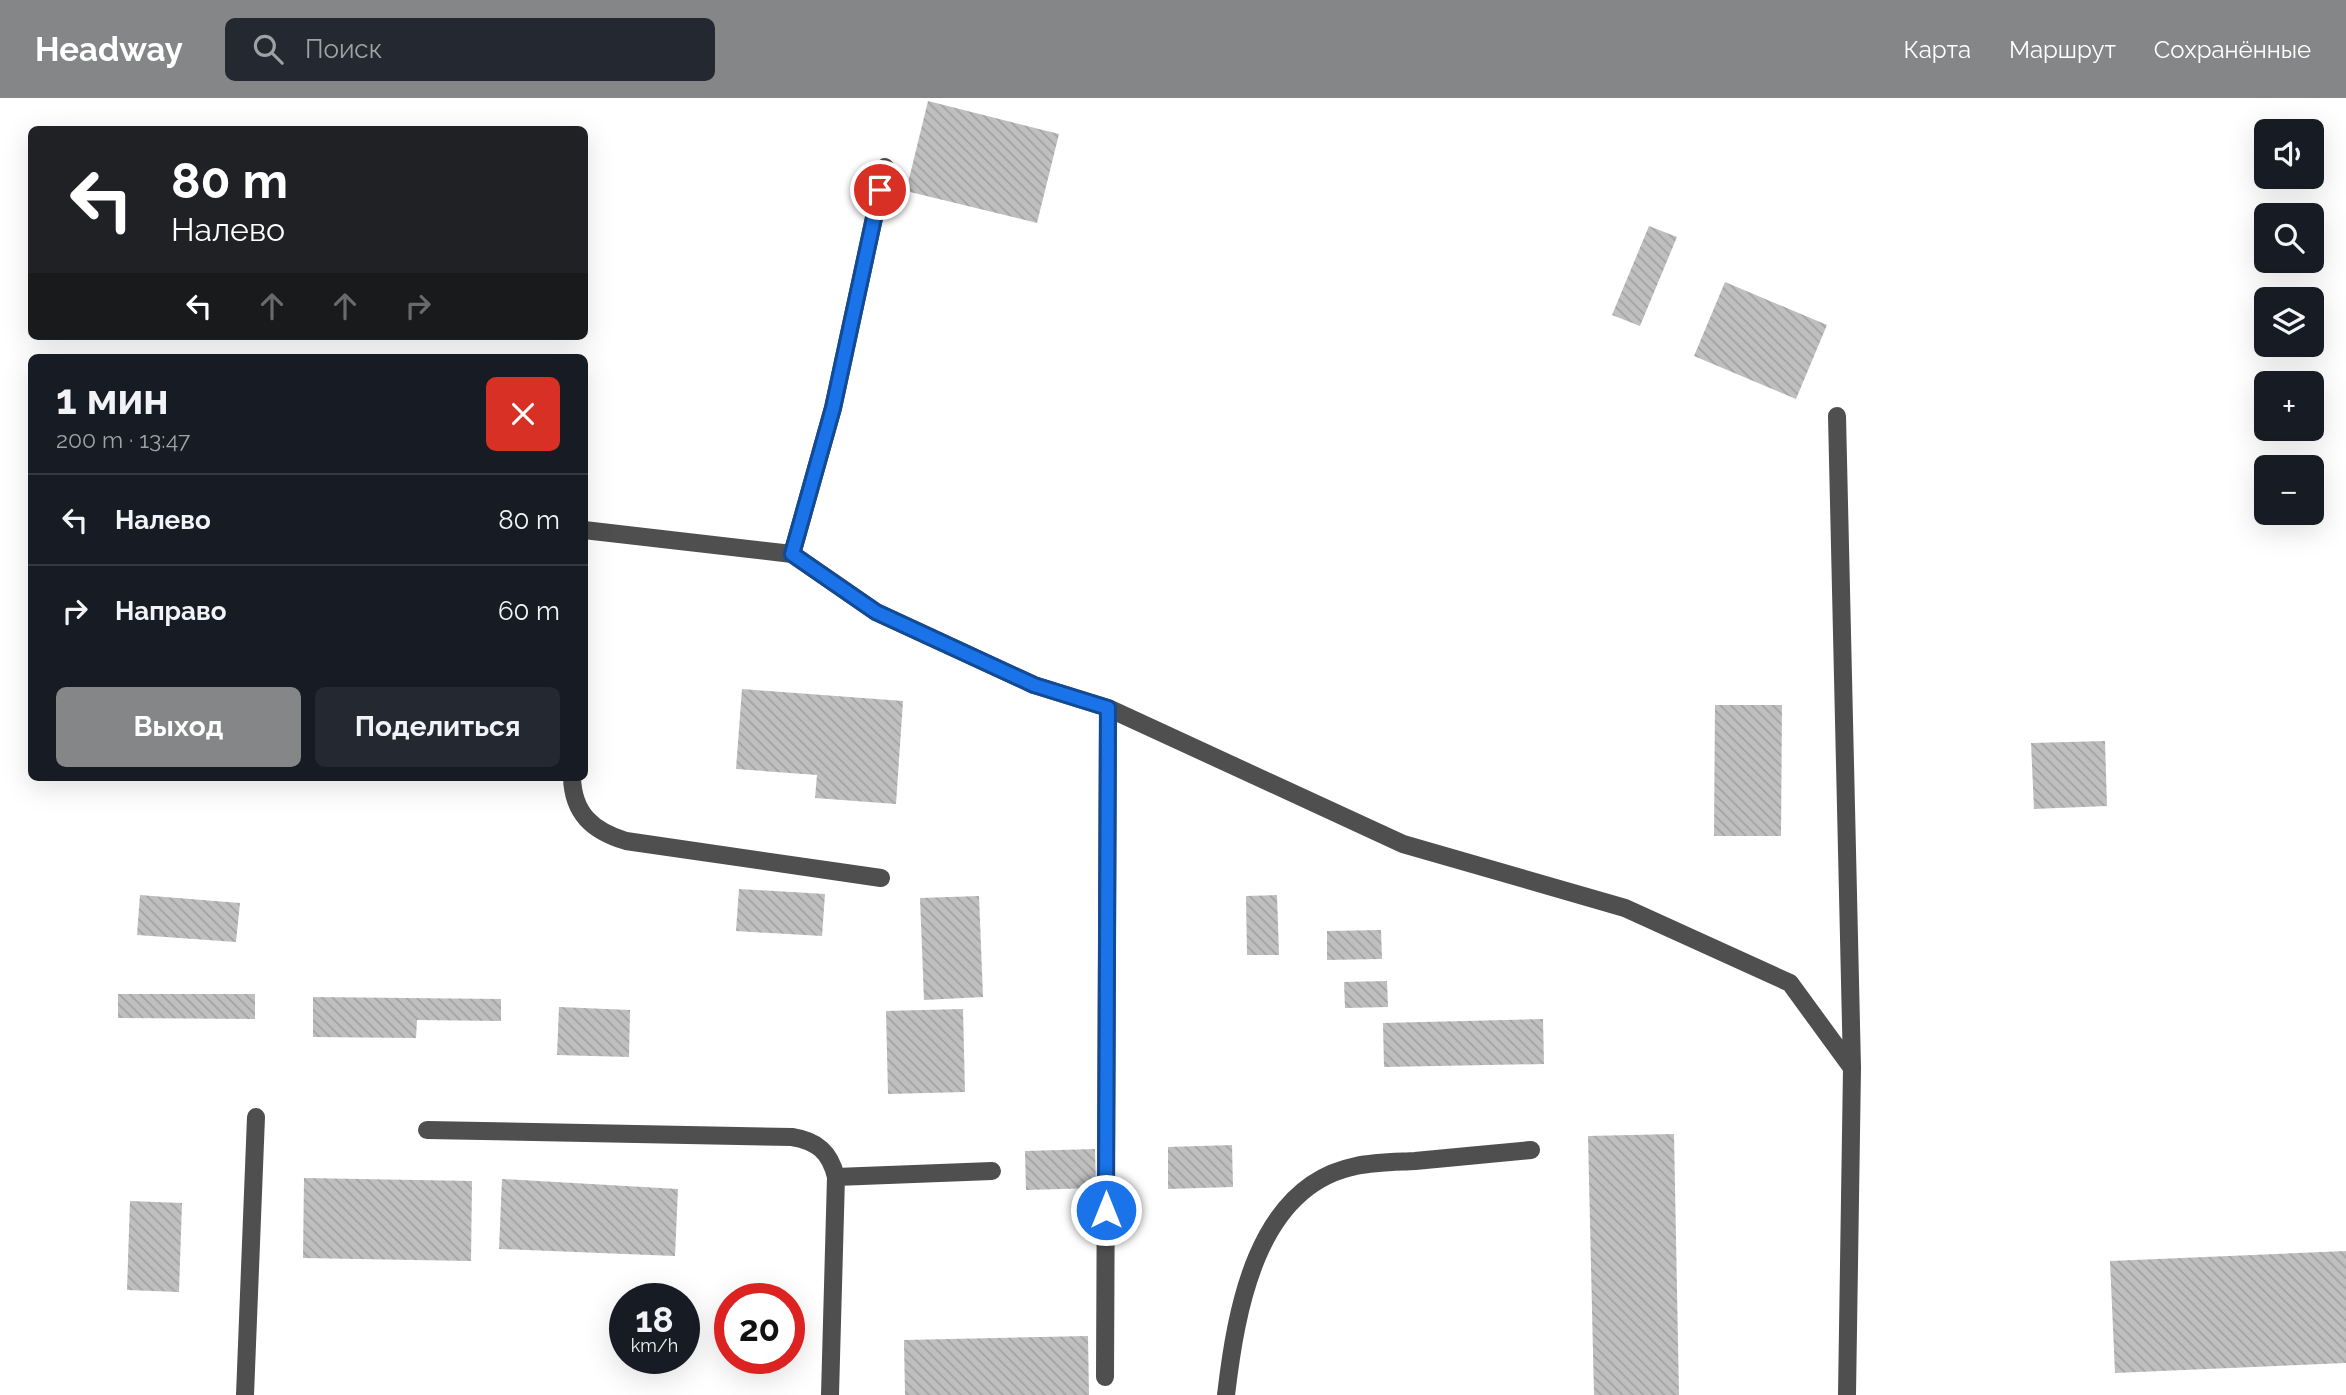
<!DOCTYPE html>
<html lang="ru">
<meta charset="utf-8">
<style>
body{margin:0;font-family:Raleway,sans-serif;background:#242831;color:#f1f3f6;height:100vh;display:flex;flex-direction:column;font-size:26px;white-space:nowrap}
*{box-sizing:border-box;margin:0}
p{font-size:23px;color:#9ea1a6}
.icon{flex:none;width:38px;height:38px;fill:none;stroke:currentColor;stroke-width:2;stroke-linecap:round;stroke-linejoin:round}
.map{position:relative;flex:1;overflow:hidden}
.panel{position:absolute;left:28px;top:256px;width:560px;height:427px;display:flex;flex-direction:column;background:#171b24;border-radius:10px;box-shadow:0 7px 28px #0002}
.panel>*{flex:none}
.guide{position:absolute;left:28px;top:28px;width:560px;height:214px;border-radius:10px;box-shadow:0 7px 28px #0002;background:#202124;color:#fff;overflow:hidden}
.fabs{position:absolute;left:2254px;top:21px;display:grid;gap:14px}
.fabs a{display:grid;place-items:center;width:70px;height:70px;border-radius:10px;background:#171b24;box-shadow:0 7px 28px #0002;font-size:35px}
.speed{position:absolute;left:609px;top:1185px;display:flex;gap:14px;font-size:35px;font-weight:700;text-align:center}
.speed>*{display:grid;place-content:center;width:91px;height:91px;border-radius:50%;background:#171b24;box-shadow:0 7px 28px #0002;line-height:1}
.speed small{font-size:18px;font-weight:400}
.speed .limit{border:10px solid #d22;background:#fff;color:#111}
.pin{position:absolute;display:grid;place-items:center;width:60px;height:60px;color:#fff;margin:-30px;border:4px solid #fff;border-radius:50%;box-shadow:0 2px 7px #0007}
.me{position:absolute;width:77px;margin:-38px;rotate:0deg;stroke-linejoin:round;filter:drop-shadow(0 0 5px #0008)}
.turn{display:flex;align-items:center;gap:24px;height:147px;padding:0 28px;font-size:32px}
.turn .icon{width:91px;height:91px;stroke-width:2.5}
.turn b{display:block;font-size:49px;line-height:60px}
.lanes{display:flex;align-items:center;height:66px;padding:0 28px;background:#0003;justify-content:center;gap:35px;direction:ltr}
.lanes .off{opacity:.35}
.round{display:grid;place-items:center;flex:none;width:74px;height:74px;border-radius:10px;background:#242831}
.head{display:flex;align-items:center;justify-content:space-between;height:119px;padding:0 28px}
h1{font-size:42px;font-weight:700;line-height:52px}
.button{display:flex;gap:14px;margin-top:auto;padding:14px 28px}
.button a{flex:1;height:80px;border-radius:10px;background:#858687;color:#fff;font-size:28px;font-weight:700;line-height:80px;text-align:center}
.button a+a{background:#242831;color:#f1f3f6}
ul{padding:0;list-style:none}
li{display:flex;align-items:center;gap:21px;height:91px;padding:0 28px;border-top:2px solid #363941}
li div{flex:1}
li b{display:block;font-size:26px}
li em{font-style:normal}
header{display:flex;align-items:center;gap:42px;box-sizing:border-box;height:98px;padding:0 35px;background:#858687;color:#fff}
header strong{font-size:33px}
nav{display:flex;gap:38px;margin-inline-start:auto;font-size:24px}
.search{width:490px;height:63px;background:#242831;display:flex;align-items:center;gap:18px;box-sizing:border-box;padding:0 24px;border-radius:10px;color:#9ea1a6;font-size:26px}
.map>svg:first-child{display:block}
.building{fill:url(#building-back-hatch)}
.lines{fill:none;stroke-linecap:round;stroke-linejoin:round}
.minor{stroke:#4f4f4f;stroke-width:18}
.route-casing{stroke:#114b97;stroke-width:18}
.route{stroke:#1a73e8;stroke-width:12}
</style>
<header>
<strong>Headway</strong>
<div class="search"><svg class="icon" aria-label="search" viewBox="0 0 24 24"><circle cx="10" cy="10" r="6"/><path d="M15 15l6 6"/></svg>Поиск</div>
<nav><a>Карта</a><a>Маршрут</a><a>Сохранённые</a></nav>
</header>
<div class="map">
<svg width="2346" height="1297" viewBox="0 0 2346 1297">
<defs>
<pattern id="building-back-hatch" width="6" height="6" patternUnits="userSpaceOnUse" patternTransform="scale(1.75)"><rect width="6" height="6" fill="#bfbfbf"/><path d="M-1 5l2 2M0 0l6 6M5-1l2 2" fill="none" stroke="#a2a2a2"/></pattern>
</defs>
<rect width="100%" height="100%" fill="#fff"/>
<path class="building" d="M928,3L1059,36L1037,125L906,93Z
M1649,128L1677,139L1640,228L1612,217Z
M1725,184L1827,227L1796,301L1694,258Z
M742,591L903,603L896,706L815,700L817,677L736,671Z
M1715,607H1782L1781,738H1714Z
M2105,643L2107,708L2034,711L2031,645Z
M739,791L825,796L822,838L736,833Z
M140,797L240,805L236,844L137,837Z
M1277,797L1279,857H1247L1246,798Z
M979,798L983,899L924,902L920,800Z
M1381,832L1382,861L1327,862V833Z
M1387,883L1388,909L1345,910L1344,884Z
M118,896H255V921L118,920Z
M313,899L501,901V923L417,922L416,940L313,939Z
M559,909L630,912L629,959L557,957Z
M963,911L965,994L888,996L886,913Z
M1543,921L1544,966L1384,969L1383,925Z
M1674,1036L1679,1297H1594L1588,1038Z
M1232,1047L1233,1089L1168,1091V1049Z
M1095,1051L1096,1090L1026,1092L1025,1053Z
M304,1080L472,1083L471,1163L303,1160Z
M502,1081L678,1091L675,1158L499,1151Z
M130,1103L182,1105L179,1194L127,1192Z
M2346,1153V1265L2115,1275L2110,1163Z
M1088,1238L1089,1297H905L904,1242Z"/>
<g class="lines">
<path class="minor" d="M1837,318L1852,970L1847,1297
M584,432L792,456L876,514L1034,587L1108,610L1403,746L1625,810L1790,885L1852,970
M792,456L833,310L885,69
M572,679C573,716 593,733 626,743L881,780
M427,1032L792,1039C817,1043 830,1054 836,1079L830,1297
M836,1079L992,1073
M1105,1279L1108,610
M245,1297L256,1019
M1226,1297C1236,1213 1256,1088 1356,1068C1375,1064 1396,1064 1415,1063C1454,1059 1492,1056 1531,1052"/>
</g>
<g class="lines">
<g class="route-casing">
<path id="route" d="M880,92L833,310L792,456L876,514L1034,587L1108,610L1106,1112"/>
</g>
<use href="#route" class="route"/>
</g>
</svg>
<div class="fabs">
<a><svg class="icon" aria-label="sound" viewBox="0 0 24 24"><path d="M4 9h4l5-4v14l-5-4H4zM17 9q2 3 0 6"/></svg></a>
<a><svg class="icon" aria-label="search" viewBox="0 0 24 24"><circle cx="10" cy="10" r="6"/><path d="M15 15l6 6"/></svg></a>
<a><svg class="icon" aria-label="layers" viewBox="0 0 24 24"><path d="M12 4l9 5-9 5-9-5zM3 14l9 5 9-5"/></svg></a>
<a>+</a>
<a>−</a>
</div>
<div class="speed"><div>18<small>km/h</small></div><div class="limit">20</div></div>
<div class="pin" style="left:880px;top:92px;background:#d93025"><svg class="icon" aria-label="arrive" viewBox="0 0 24 24"><path d="M6 21V4h12l-3 4 3 4H6"/></svg></div>
<svg class="me" style="left:1106px;top:1112px" viewBox="-20 -20 40 40"><circle r="17" fill="#1a73e8" stroke="#fff" stroke-width="3"/><path d="M0-11L8 9 0 5-8 9z" fill="#fff"/></svg>
<div class="guide">
<div class="turn"><svg class="icon" aria-label="left" viewBox="0 0 24 24"><path d="M17 20v-9H6M10 6l-5 5 5 5"/></svg><div><b>80 m</b>Налево</div></div>
<div class="lanes"><svg class="icon" aria-label="left" viewBox="0 0 24 24"><path d="M17 20v-9H6M10 6l-5 5 5 5"/></svg><svg class="icon off" aria-label="ahead" viewBox="0 0 24 24"><path d="M12 20V5M6 11l6-6 6 6"/></svg><svg class="icon off" aria-label="ahead" viewBox="0 0 24 24"><path d="M12 20V5M6 11l6-6 6 6"/></svg><svg class="icon off" aria-label="right" viewBox="0 0 24 24"><path d="M7 20v-9h11M14 6l5 5-5 5"/></svg></div>
</div>
<section class="panel">
<div class="head"><div><h1>1 мин</h1><p>200 m · 13:47</p></div><a class="round" style="background:#d93025;color:#fff"><svg class="icon" aria-label="close" viewBox="0 0 24 24"><path d="M6 6l12 12M18 6L6 18"/></svg></a></div>
<ul>
<li><svg class="icon" aria-label="left" viewBox="0 0 24 24"><path d="M17 20v-9H6M10 6l-5 5 5 5"/></svg><div><b>Налево</b></div><em>80 m</em></li>
<li><svg class="icon" aria-label="right" viewBox="0 0 24 24"><path d="M7 20v-9h11M14 6l5 5-5 5"/></svg><div><b>Направо</b></div><em>60 m</em></li>
</ul>
<div class="button"><a>Выход</a><a>Поделиться</a></div>
</section>
</div>
